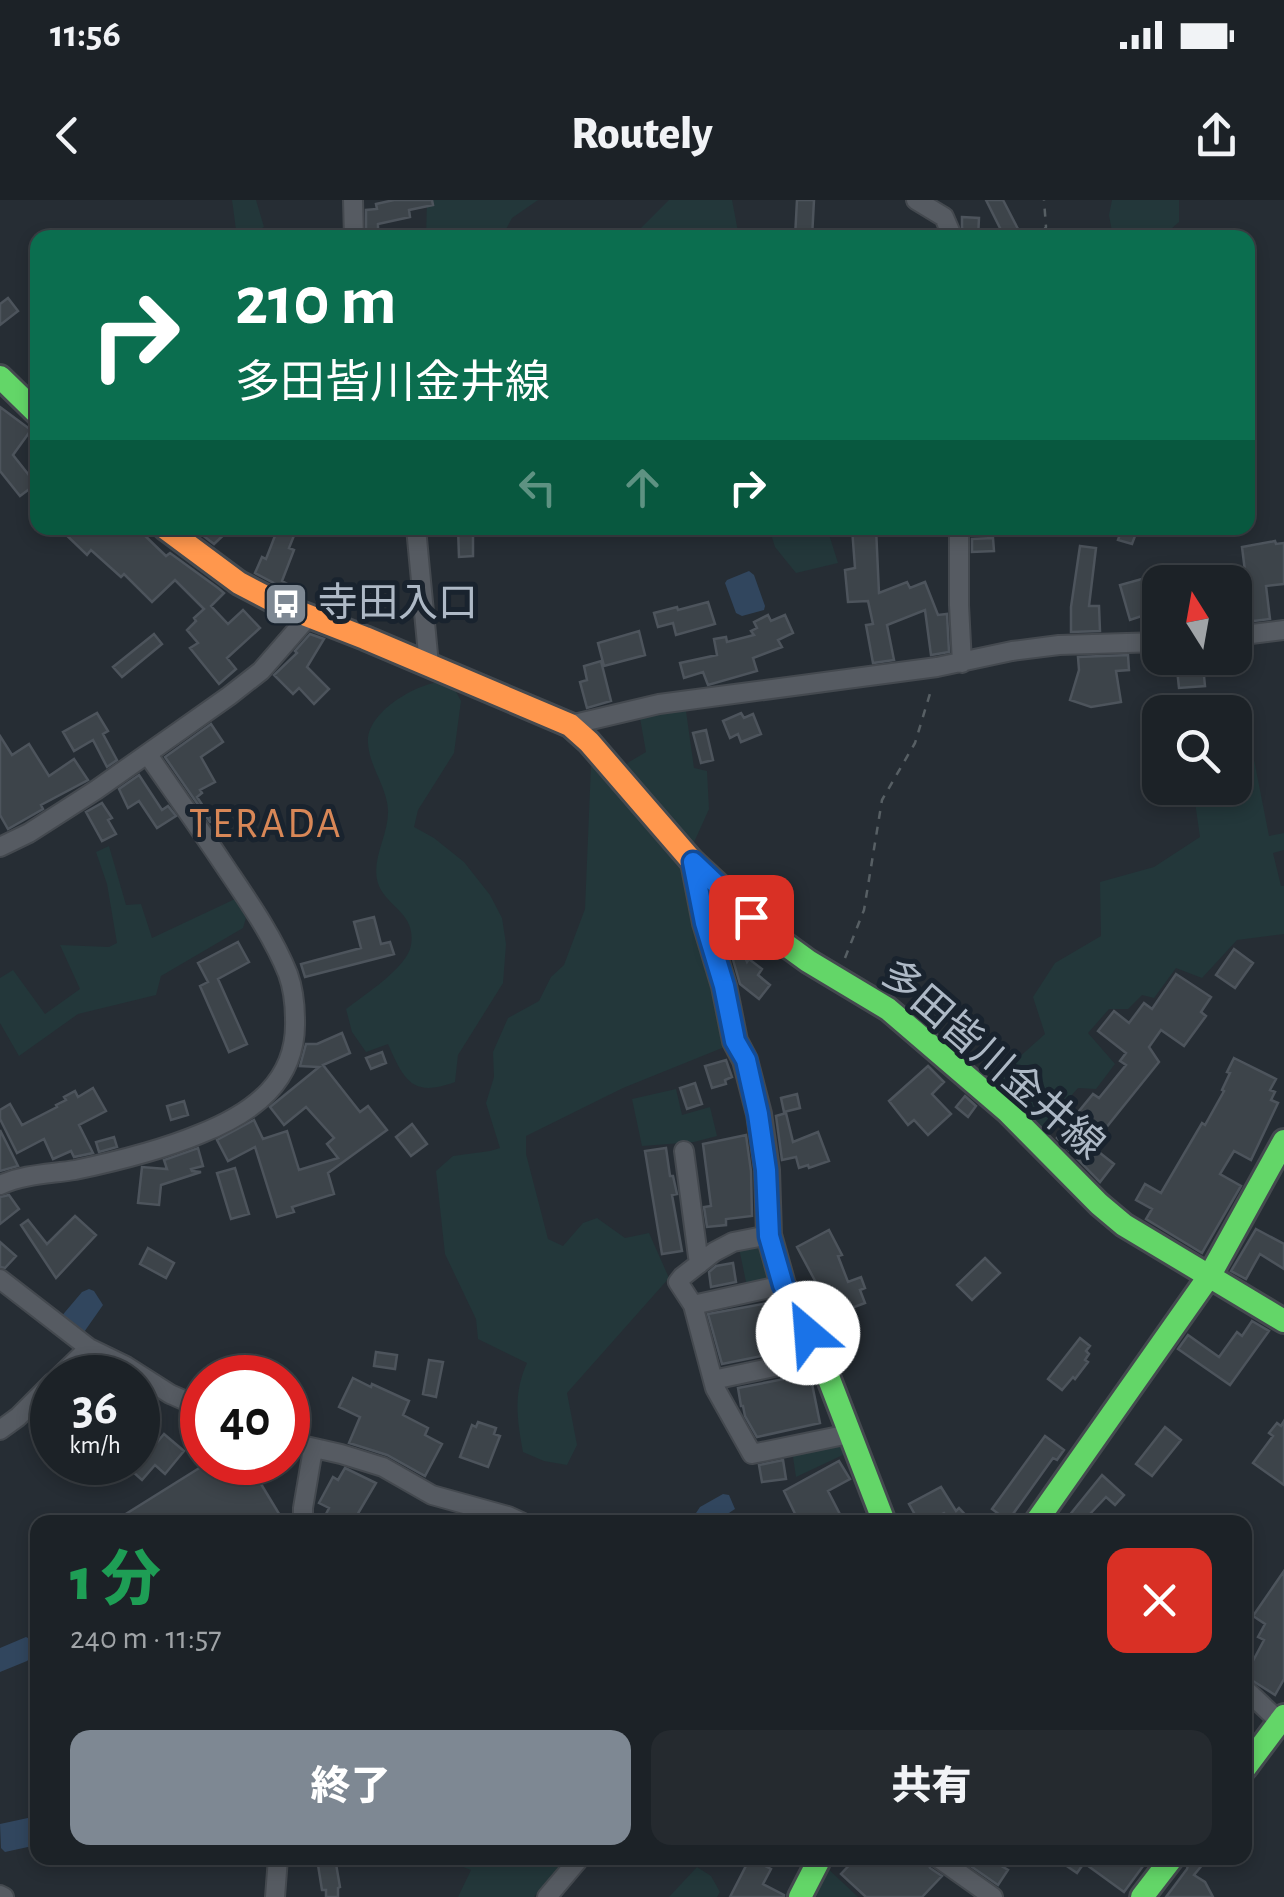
<!DOCTYPE html>
<html lang="ja">
<meta charset="utf-8">
<style>
body{margin:0;font-family:"Alegreya Sans","Noto Sans JP",sans-serif;background:#252a2f;color:#f1f3f6;height:100vh;display:flex;flex-direction:column;font-size:38px;white-space:nowrap}
*{box-sizing:border-box;margin:0}
p{font-size:32px;color:#a0a4a7}
.icon{flex:none;width:55px;height:55px;fill:none;stroke:currentColor;stroke-width:2;stroke-linecap:round;stroke-linejoin:round}
.map{position:relative;flex:1;overflow:hidden}
.side{position:absolute;left:30px;top:1315px;width:1222px;height:350px;display:flex;flex-direction:column;background:#1c2227;border-radius:20px;box-shadow:0 5px 15px #0003,0 0 0 2px #3a3f44}
.side>*{flex:none}
.top-card{position:absolute;left:30px;top:30px;width:1225px;height:305px;border-radius:20px;box-shadow:0 5px 15px #0003,0 0 0 2px #3a3f44;background:#0b6e4f;color:#fff;overflow:hidden}
.needle{width:65px;rotate:349deg}
.fabs{position:absolute;left:1142px;top:365px;display:grid;gap:20px}
.fabs a{display:grid;place-items:center;width:110px;height:110px;border-radius:20px;background:#1c2227;box-shadow:0 5px 15px #0003,0 0 0 2px #3a3f44;font-size:50px}
.speed{position:absolute;left:30px;top:1155px;display:flex;gap:20px;font-size:50px;font-weight:700;text-align:center}
.speed>*{display:grid;place-content:center;width:130px;height:130px;border-radius:50%;background:#1c2227;box-shadow:0 5px 15px #0003,0 0 0 2px #3a3f44;line-height:1}
.speed small{font-size:25px;font-weight:400}
.speed .limit{border:15px solid #d22;background:#fff;color:#111}
.pin{position:absolute;display:grid;place-items:center;width:85px;height:85px;color:#fff;margin:-42px;border-radius:20px;box-shadow:0 5px 15px #0006}
.me{position:absolute;width:110px;margin:-55px;rotate:333deg;stroke-linejoin:round;filter:drop-shadow(0 0 8px #0008)}
.turn{display:flex;align-items:center;gap:35px;height:210px;padding:0 40px;font-size:45px}
.turn .icon{width:130px;height:130px;stroke-width:2.5}
.turn b{display:block;font-size:70px;line-height:85px}
.lanes{display:flex;align-items:center;height:95px;padding:0 40px;background:#0003;justify-content:center;gap:50px;direction:ltr}
.lanes .off{opacity:.35}
.round{display:grid;place-items:center;flex:none;width:105px;height:105px;border-radius:20px;background:#252a2f}
.head{display:flex;align-items:center;justify-content:space-between;height:170px;padding:0 40px}
h1{font-size:60px;font-weight:800;line-height:75px;color:#1e9e55}
.primary-button{display:flex;gap:20px;margin-top:auto;padding:20px 40px}
.primary-button a{flex:1;height:115px;border-radius:20px;background:#7e8893;color:#fff;font-size:40px;font-weight:800;line-height:115px;text-align:center}
.primary-button a+a{background:#252a2f;color:#f1f3f6}
.status{display:flex;justify-content:space-between;align-items:center;height:70px;padding:0 50px;background:#1c2227;direction:ltr}
.status svg{height:28px;fill:currentColor}
header{display:flex;justify-content:space-between;align-items:center;height:130px;padding:0 40px;background:#1c2227;font-size:45px;font-weight:800}
.map>svg:first-child{display:block}
.green{fill:#23373a}
.water{fill:#31465e}
.building{fill:#3d444a;stroke:#4d545c;stroke-width:2.5}
.lines{fill:none;stroke-linecap:round;stroke-linejoin:round}
.street-casing{stroke:#44494f;stroke-width:22}
.fast-casing{stroke:#44494f;stroke-width:28}
.slow-casing{stroke:#44494f;stroke-width:28}
.jam-casing{stroke:#44494f;stroke-width:28}
.path{stroke:#575f64;stroke-width:2.5;stroke-dasharray:8 8;stroke-linecap:butt}
.street{stroke:#565b62;stroke-width:18}
.fast{stroke:#63d668;stroke-width:22}
.slow{stroke:#ff974d;stroke-width:22}
.jam{stroke:#b3261e;stroke-width:22}
.route-casing{stroke:#114b97;stroke-width:25}
.route{stroke:#1a73e8;stroke-width:18}
.labels{text-anchor:middle;dominant-baseline:central;stroke-width:10;stroke-linejoin:round;paint-order:stroke}
.poi-label{font-size:40px;fill:#aeb9c6;stroke:#19232e;text-anchor:start}
.street-label{font-size:40px;fill:#aeb9c6;stroke:#19232e}
.neighbourhood-label{font-size:42px;letter-spacing:2.5px;fill:#d88757;stroke:#19232e}
</style>
<div class="status"><b>11:56</b><svg viewBox="0 0 49 12"><path d="M0 12V9h3v3zM5 12V6h3v6zM10 12V3h3v9zM15 12V0h3v12zM26 1h20v11H26zM47 4h2v5h-2z"/></svg></div>
<header><svg class="icon" aria-label="back" viewBox="0 0 24 24"><path d="M15 5l-7 7 7 7"/></svg>Routely<svg class="icon" aria-label="share" viewBox="0 0 24 24"><path d="M12 15V3M7 8l5-5 5 5M5 13v7h14v-7"/></svg></header>
<div class="map">
<svg width="1284" height="1697" viewBox="0 0 1284 1697">
<rect width="100%" height="100%" fill="#262d34"/>
<path class="green" d="M232,0H256L264,27L252,33V37H237Z
M427,0H538L512,18L502,37L426,38Z
M669,0H732L739,37H632Z
M1112,0H1179V22L1164,35L1165,37H1113L1109,15Z
M938,30L940,37H855L858,32Z
M769,328H827L838,363L796,373L775,347Z
M438,482L454,488L461,501L454,553L418,610L414,627L434,638L464,662L490,695L502,718L506,744L503,783L458,855L455,882C412,898 404,880 388,844L366,852L352,832L346,809C363,796 408,767 411,745C416,714 389,708 379,686C369,661 389,636 388,610C387,587 369,566 368,543C366,513 413,486 438,482Z
M686,511L694,568L707,571L709,609L691,649L621,570L629,562L646,552L640,518L659,513Z
M1245,514L1269,636L1284,633V650L1273,653L1281,686H1284V734L1237,740L1202,778L1176,768L1154,798L1142,795L1128,809H1109L1088,833L1115,864L1096,889L1078,888L1042,929L998,890L1005,870L1045,834L1033,797L1055,763L1101,736L1100,682L1154,667L1200,637L1193,588H1235V521Z
M591,566L597,567L685,672L732,844L623,888L526,936V954L548,1039L563,1046L583,1023L597,1018L625,1038L649,1033L669,1078L567,1193L577,1245L567,1265L544,1261L523,1252C517,1219 513,1194 527,1163L478,1139L476,1119L445,1054L436,971L453,956L490,951L500,948L486,903L494,877L493,852L508,818L539,801L551,777L564,765L585,709Z
M109,646L126,705L141,704L152,738L235,699L246,718L243,728L161,776L156,795L78,814L19,856L0,823V778L13,770L45,814L80,789L60,745L109,747L117,743L107,684L96,652Z
M676,889L682,915L710,907L717,936L694,942L642,946L632,899Z
M759,1043L770,1083L747,1087L739,1048Z
M842,1246L847,1253L796,1277L793,1257L797,1252Z
M440,1658H568L534,1697H458L471,1670Z
M825,1666L858,1697H811Z
M697,1667L711,1676L720,1692L717,1697H669Z"/>
<path class="water" d="M749,371L754,375L765,406L764,410L742,416L736,413L725,383L727,380Z
M89,1089L94,1091L103,1105L82,1135L60,1118L82,1092Z
M723,1294L729,1295L735,1309L715,1322H702L696,1313L700,1307Z
M26,1437C33,1440 34,1445 35,1454L27,1461L0,1472V1448Z
M37,1616V1645L5,1652L1,1648L0,1624Z"/>
<path class="building" d="M394,0H432L433,5L409,10L410,17L378,24V38H366V10L377,9L376,4Z
M797,0H814L812,38H795Z
M986,0H1003L1019,31L1005,38Z
M962,17L979,18L978,38H965L962,27Z
M8,98L18,111L0,125V104Z
M0,207L31,230L13,255L36,284L20,296L0,271Z
M59,328H137L166,356L170,353L218,388L224,393L211,406L228,424L243,410L260,428L227,458L236,469L219,484L190,448L198,443L187,430L196,421L194,418L204,409L175,380L152,402L124,374L121,377L91,350L87,355Z
M208,328H231L214,344L201,334Z
M278,328H297L289,348L294,350L282,381L293,387L291,392L255,373L262,357L266,359Z
M458,328H473V356L459,357Z
M852,328H876L879,393L907,382L910,388L925,382L938,415L947,414L949,452L931,455L925,410L887,425L894,460L873,463L866,425L873,424L868,401L848,402L845,370L855,368Z
M1122,328H1138L1132,344L1118,340Z
M993,338L994,351L972,352V339Z
M1275,341L1276,344L1284,343V384L1266,386L1270,419L1245,422L1238,371H1245L1242,347Z
M1080,346L1096,348L1089,406H1099L1100,431L1071,432V407Z
M1160,374V410L1130,420L1120,385Z
M708,402L715,424L676,435L673,423L658,427L654,413L677,407L678,410Z
M768,415L771,421L785,415L793,433L778,440L782,447L753,458L757,471L708,485L703,472L684,478L680,463L717,455L714,439L726,437L727,442L754,435L751,431L757,428L754,422Z
M639,431L645,455L604,466L598,443Z
M154,434L162,444L122,477L113,467Z
M310,434L324,439L307,467L329,489L314,504L299,488L293,494L274,475L297,453L295,451Z
M1128,455L1129,470L1116,471L1121,502L1091,507L1070,500L1079,470L1078,457Z
M601,461L611,501L587,508L580,482L587,480L584,466Z
M1203,466L1205,486L1179,488L1177,469Z
M97,513L108,531L103,534L117,560L107,567L93,540L74,551L63,532Z
M741,513L744,518L753,514L761,534L741,542L738,534L730,538L723,521Z
M211,524L223,542L201,557L215,582L200,590L202,593L197,597L213,621L210,622L165,557Z
M706,530L713,560L701,563L693,533Z
M0,536L12,555L29,544L49,576L74,559L88,580L41,605L43,609L8,629L0,615Z
M139,575L162,610L168,606L176,616L157,628L139,601L128,608L119,589Z
M102,603L112,618L108,620L116,634L102,641L86,612Z
M726,715L747,762L749,759L762,769L758,775L770,785L759,799L740,784L721,718Z
M374,717L381,744L390,742L394,754L305,777L301,764L361,748L354,722Z
M238,742L249,762L218,779L247,844L229,852L200,786L208,782L198,763Z
M1234,749L1253,763L1235,788L1216,775Z
M1176,774L1211,797L1201,812L1206,816L1184,846L1161,830L1149,847L1159,862L1097,939L1100,942L1095,949L1114,964L1100,982L1057,938L1093,894L1099,898L1126,865L1120,861L1126,853L1098,831L1114,811L1129,823L1144,803L1152,809Z
M342,833L350,853L323,865L360,912L368,906L387,930L328,973L334,994L292,1007L294,1012L277,1017L255,947L228,961L217,940L254,920L263,939L287,931L299,970L338,958L327,944L334,938L306,907L284,925L270,907L319,867L300,866L306,844H317Z
M382,852L386,863L371,869L366,858Z
M1234,858L1276,879L1270,890L1275,892L1271,900L1278,903L1251,960L1234,951L1220,974L1241,986L1202,1053L1146,1019L1152,1009L1136,1000L1145,984L1161,993L1202,923L1205,925L1224,891L1222,890L1230,873L1227,872Z
M726,860L732,877L725,880L726,884L712,888L705,866Z
M928,866L944,882L932,894L951,914L928,935L914,920L908,925L889,901Z
M695,883L702,904L687,909L680,888Z
M93,888L106,911L79,925L93,953L74,957L71,951L53,959L44,939L17,953L0,919V910L10,904L22,925L57,907L56,905L66,900L64,897L75,891L78,897Z
M797,894L800,908L784,912L781,898Z
M965,896L976,906L968,917L956,907Z
M184,901L188,915L171,920L167,906Z
M786,913L793,942L818,932L829,961L809,968L808,965L799,968L796,957L782,960L776,916Z
M412,924L427,944L411,956L396,937Z
M0,930L18,966L0,971Z
M746,935L751,971L752,1016L726,1019V1025L707,1027L704,1007L711,1006L703,944Z
M114,937L117,947L99,952L96,942Z
M198,948L203,966L191,969L192,971L201,972L161,985L159,1005L138,1003L142,967L167,969L164,960Z
M666,948L670,976H673L677,994L672,995L682,1051L662,1054L645,951Z
M235,968L249,1014L231,1019L217,973Z
M9,995L19,1009L0,1024V997Z
M75,1016L96,1035L56,1078L21,1025L28,1020L47,1044Z
M1256,1029L1284,1044V1069L1260,1054L1246,1079L1231,1071Z
M829,1030L842,1055L838,1056L848,1082L861,1077L865,1088L860,1090L865,1103L820,1120L808,1097L821,1092L797,1047Z
M0,1042L16,1056L5,1068L0,1067Z
M148,1048L174,1063L166,1078L140,1064Z
M985,1058L1000,1073L972,1100L957,1085Z
M733,1063L736,1082L711,1087L709,1072L716,1066Z
M773,1102L777,1109L786,1151L722,1164L708,1114Z
M1252,1121L1269,1131L1230,1185L1178,1149L1188,1135L1219,1157L1237,1132L1242,1136Z
M1080,1138L1090,1146L1086,1151L1089,1154L1085,1160L1088,1162L1075,1179L1073,1177L1062,1190L1048,1179Z
M376,1152L397,1155L395,1169L374,1166Z
M429,1160L443,1162L436,1197L423,1194Z
M91,1164L107,1178H76Z
M810,1174L820,1223L757,1237L745,1216L743,1206H741L738,1188Z
M353,1178L371,1187L372,1184L409,1201L403,1215L428,1228L425,1235L442,1244L425,1276L387,1255L349,1243L360,1217L339,1207Z
M138,1192L153,1205L138,1223Z
M1284,1221V1285L1253,1263L1273,1236L1269,1233L1277,1223L1281,1226Z
M478,1222L496,1228L494,1234L500,1236L488,1267L460,1257L472,1225L476,1227Z
M1165,1227L1181,1240L1152,1276L1136,1264Z
M164,1234L184,1251L165,1274L155,1265L142,1280L122,1262H138V1244L148,1253Z
M1045,1236L1064,1250L1057,1260L1053,1258L1008,1321L992,1309Z
M783,1260L786,1279L762,1282L759,1265Z
M839,1261L850,1279L828,1291L844,1322H799L784,1291Z
M209,1262H283L258,1279L284,1322H113Z
M345,1268L376,1283L353,1322H322L329,1308L319,1303L333,1277L338,1280Z
M1102,1275L1124,1295L1115,1305L1106,1297L1090,1314L1100,1322H1064Z
M941,1287L956,1311L959,1308L972,1322H943L948,1318L944,1313L926,1322H900V1320L914,1313L909,1304Z
M1284,1371V1479L1275,1495L1245,1476L1264,1440L1258,1437L1265,1424L1253,1416Z
M315,1658H335L340,1687L338,1688V1697H326V1690H322L318,1665Z
M750,1658L771,1669L763,1684L784,1695V1697H730Z
M856,1658H926L930,1668L942,1676L922,1697H866L841,1674Z
M959,1658H988L1008,1670L998,1685Z
M1055,1658H1149L1124,1692L1084,1663L1077,1673Z
M1190,1658H1208L1194,1675L1205,1682L1213,1697H1166L1187,1669Z"/>
<g class="lines">
<g class="street-casing">
<path id="street" d="M353,0L354,38
M916,0L944,17L953,38
M416,328L429,465
M959,328V405L962,463
M1235,436L1284,430
M570,525L659,504L937,467L1012,451L1059,445L1160,442
M0,647L29,633L96,590L229,496L261,471L308,417
M684,951L699,1064
M0,985C24,974 50,974 75,970C113,962 164,949 200,934C253,913 297,881 295,820C295,805 293,788 288,774C272,734 246,698 222,662C198,626 173,591 148,555
M0,1079L89,1148L126,1166L170,1194L202,1208
M783,1085L693,1105L715,1188L752,1254L849,1234
M693,1105L678,1082L682,1077L714,1052L733,1042L769,1035
M58,1178L89,1148
M713,1180L821,1157
M0,1230L18,1217L52,1183
M288,1242L341,1254L383,1267L432,1295L508,1316L521,1322
M303,1322V1308L313,1249
M1245,1489L1280,1522
M938,1658L993,1697
M0,1695L4,1697
M275,1697L278,1658
M547,1697L580,1658"/>
</g>
<g class="fast-casing">
<path id="fast" d="M0,177L38,214
M691,660L771,734L808,761L888,809L1008,912L1099,1004L1124,1025L1284,1121
M819,1153L884,1322
M1036,1322L1210,1075L1284,941
M1245,1568L1284,1516
M800,1697L820,1658
M1142,1697L1172,1658"/>
</g>
<g class="slow-casing">
<path id="slow" d="M165,328L239,383L283,406L365,438L570,525L589,542L691,660"/>
</g>
<g class="jam-casing">
<path id="jam" d="M693,662L705,723L724,786L735,841L745,860L759,914L767,970L769,1035L783,1085L819,1153"/>
</g>
<path class="path" d="M1028,34H1041L1046,27L1044,0
M845,758L864,710L882,600L915,543L932,487"/>
<use href="#street" class="street"/>
<use href="#fast" class="fast"/>
<use href="#slow" class="slow"/>
<use href="#jam" class="jam"/>
</g>
<g class="lines">
<g class="route-casing">
<path id="route" d="M751,717L693,662L705,723L724,786L735,841L746,860L758,914L766,970L769,1036L783,1085L808,1133"/>
</g>
<use href="#route" class="route"/>
</g>
<defs>
<g id="bus-square" transform="scale(2.25)"><rect x="-9" y="-9" width="18" height="18" rx="4" fill="#7e8893" stroke="#19232e"/><path d="M-5-6H5V4H4V6H2V4H-2V6H-4V4H-5ZM-3.5-4V0h7V-4ZM-3.5 1.2v1.5H-2V1.2ZM2 1.2v1.5H3.5V1.2Z" fill="#fff"/></g>
</defs>
<g fill-rule="evenodd">
<use href="#bus-square" x="286" y="404"/>
</g>
<g class="labels">
<g class="poi-label">
<text x="318" y="404">寺田入口</text>
</g>
<g class="street-label">
<text transform="translate(992 860) rotate(41)">多田皆川金井線</text>
</g>
<g class="neighbourhood-label">
<text x="266" y="624">TERADA</text>
</g>
</g>
</svg>
<div class="fabs">
<a><svg class="needle" viewBox="-14 -14 28 28"><path d="M0-13l5 13h-10z" fill="#e53935"/><path d="M0 13l5-13h-10z" fill="#a0a4a7"/></svg></a>
<a><svg class="icon" aria-label="search" viewBox="0 0 24 24"><circle cx="10" cy="10" r="6"/><path d="M15 15l6 6"/></svg></a>
</div>
<div class="speed"><div>36<small>km/h</small></div><div class="limit">40</div></div>
<div class="pin" style="left:751px;top:717px;background:#d93025"><svg class="icon" aria-label="arrive" viewBox="0 0 24 24"><path d="M6 21V4h12l-3 4 3 4H6"/></svg></div>
<svg class="me" style="left:808px;top:1133px" viewBox="-20 -20 40 40"><circle r="19" fill="#fff"/><path d="M0-13L10 11 0 6-10 11z" fill="#1a73e8"/></svg>
<div class="top-card">
<div class="turn"><svg class="icon" aria-label="right" viewBox="0 0 24 24"><path d="M7 20v-9h11M14 6l5 5-5 5"/></svg><div><b>210 m</b>多田皆川金井線</div></div>
<div class="lanes"><svg class="icon off" aria-label="left" viewBox="0 0 24 24"><path d="M17 20v-9H6M10 6l-5 5 5 5"/></svg><svg class="icon off" aria-label="ahead" viewBox="0 0 24 24"><path d="M12 20V5M6 11l6-6 6 6"/></svg><svg class="icon" aria-label="right" viewBox="0 0 24 24"><path d="M7 20v-9h11M14 6l5 5-5 5"/></svg></div>
</div>
<section class="side">
<div class="head"><div><h1>1 分</h1><p>240 m · 11:57</p></div><a class="round" style="background:#d93025;color:#fff"><svg class="icon" aria-label="close" viewBox="0 0 24 24"><path d="M6 6l12 12M18 6L6 18"/></svg></a></div>
<div class="primary-button"><a>終了</a><a>共有</a></div>
</section>
</div>
